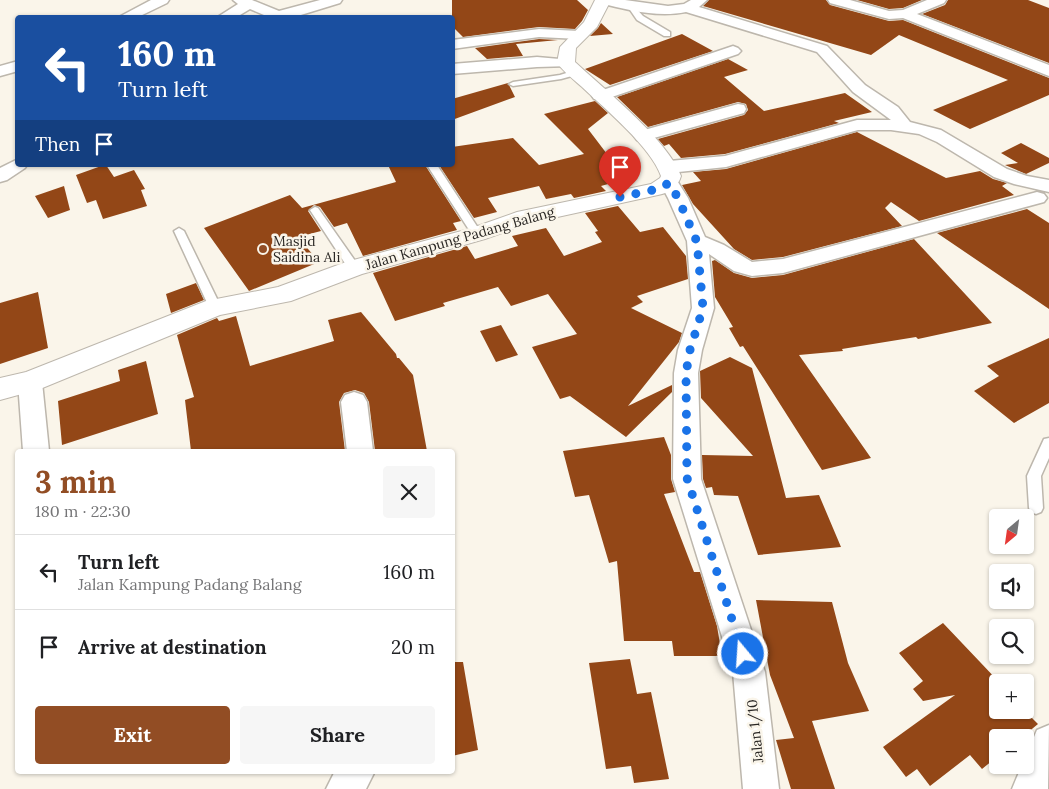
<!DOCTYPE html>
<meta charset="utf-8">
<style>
body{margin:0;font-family:Lora,serif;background:#f6f6f6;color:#202124;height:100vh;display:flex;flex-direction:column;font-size:19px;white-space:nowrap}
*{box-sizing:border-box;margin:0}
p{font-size:16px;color:#757577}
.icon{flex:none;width:28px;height:28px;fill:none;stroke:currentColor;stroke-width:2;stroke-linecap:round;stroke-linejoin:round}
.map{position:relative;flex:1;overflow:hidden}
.side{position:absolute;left:15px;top:449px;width:440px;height:325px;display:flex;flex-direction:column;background:#fff;border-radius:5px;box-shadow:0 1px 4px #0004}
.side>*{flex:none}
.guide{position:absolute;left:15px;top:15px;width:440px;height:152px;border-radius:5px;box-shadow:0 1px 4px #0004;background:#1a4fa0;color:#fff;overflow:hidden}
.needle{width:32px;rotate:209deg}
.buttons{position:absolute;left:989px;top:509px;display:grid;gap:10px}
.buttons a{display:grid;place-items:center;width:45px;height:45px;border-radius:5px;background:#fff;box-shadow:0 1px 4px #0004;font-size:25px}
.pin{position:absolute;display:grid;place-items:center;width:42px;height:42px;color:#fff;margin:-51px -21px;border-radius:50% 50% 50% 0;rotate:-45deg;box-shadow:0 0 5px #0007}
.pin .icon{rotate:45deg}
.me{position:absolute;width:55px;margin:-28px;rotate:342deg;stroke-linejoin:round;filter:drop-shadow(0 0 4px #0008)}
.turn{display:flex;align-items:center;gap:18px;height:105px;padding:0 20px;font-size:22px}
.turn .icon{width:65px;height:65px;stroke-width:2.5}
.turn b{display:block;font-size:35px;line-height:42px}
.then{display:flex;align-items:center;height:48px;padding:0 20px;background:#0003;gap:10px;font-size:19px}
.round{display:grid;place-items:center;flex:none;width:52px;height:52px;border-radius:5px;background:#f6f6f6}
.summary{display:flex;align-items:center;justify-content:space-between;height:85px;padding:0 20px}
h1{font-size:30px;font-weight:700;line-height:38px;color:#924d24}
.button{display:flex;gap:10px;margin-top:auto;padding:10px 20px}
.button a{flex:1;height:58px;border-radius:5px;background:#924d24;color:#fff;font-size:20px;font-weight:700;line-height:58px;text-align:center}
.button a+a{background:#f6f6f6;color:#202124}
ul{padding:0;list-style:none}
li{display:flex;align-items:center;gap:15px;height:75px;padding:0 20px;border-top:1px solid #e0e0e0}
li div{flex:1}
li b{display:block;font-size:19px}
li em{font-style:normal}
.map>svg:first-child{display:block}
.building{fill:#934717}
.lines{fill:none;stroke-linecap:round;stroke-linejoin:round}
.lane-casing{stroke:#bdb7ad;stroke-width:3}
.street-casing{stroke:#bdb7ad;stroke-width:3}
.secondary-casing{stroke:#bdb7ad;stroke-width:2}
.lane{fill:#fff;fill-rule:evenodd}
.street{fill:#fff;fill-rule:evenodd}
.secondary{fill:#fff;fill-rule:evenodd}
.route{stroke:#1a73e8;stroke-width:9;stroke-dasharray:0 16.2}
.poi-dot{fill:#924d24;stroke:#faf5ea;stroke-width:2}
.labels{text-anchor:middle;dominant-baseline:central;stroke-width:5;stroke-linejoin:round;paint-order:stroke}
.street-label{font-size:14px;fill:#2a2724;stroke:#faf5ea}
.poi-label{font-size:14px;fill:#2a2724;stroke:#faf5ea;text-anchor:start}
</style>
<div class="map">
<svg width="1049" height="789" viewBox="0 0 1049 789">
<rect width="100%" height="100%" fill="#faf5ea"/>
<path class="building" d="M452,0H577L588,10L582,21L575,29L539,27L463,37L452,26Z
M709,0H826L830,5L889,21L903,20L1049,78V95L970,129L933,110L1008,80L899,35L871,55L703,6Z
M857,0H922L903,8L889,9Z
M948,0H1028L1049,8V63L922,14L945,5Z
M601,23L613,34L590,36L598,28Z
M682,34L713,51L610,85L585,69Z
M539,39L558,40L516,44L523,56L487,59L475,48Z
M728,59L748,70L724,77L764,111L845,93L872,112L834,121L839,123L725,154L681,158L669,144L664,146L658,139L744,115L748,110L746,104L738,102L648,127L617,97Z
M508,83L515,97L452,120V99Z
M595,101L608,113L588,129L626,179L601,186L606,191L574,198L571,194L546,199L539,186L488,198L497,212L474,218L439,165H452V147L513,138L539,165L584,154L544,114Z
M857,132L946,178L980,171L993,179L1007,183L1002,186L1014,195L919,221L891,202L885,208L902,226L783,257L752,260L734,249L693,204L682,185L701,181L693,172L726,169Z
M1021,143L1049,158V163L1026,174L1005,165L1018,163L1001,153Z
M104,165H106L114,177L134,170L145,189L141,190L147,206L103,219L96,200L87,203L76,175Z
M388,165H425L461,221L453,223L457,230L363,256L347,223L334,227L320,207L314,205L308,211L321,231L298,237L319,262L249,291L204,228L290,195L302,208L396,182Z
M64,186L70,210L48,218L35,196Z
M618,206L640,232L663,227L686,256L688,279L637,296L643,302L631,308L682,333L679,342L628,406L672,385V392L626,437L570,396L560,399L532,347L577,334L548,294L511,306L498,287L443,303L445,306L395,321L373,273L467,246L475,259L518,246L512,236L546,228L564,256L602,242L595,232L598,231L585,213Z
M1027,209L1049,223V309L937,233Z
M914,239L992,323L918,339L916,337L842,349L843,351L799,355L871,458L822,470L743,346L740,347L729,328L733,327L715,297L712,261L715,260L734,273L752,278L783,275Z
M196,283L204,300L171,313L166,294Z
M38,292L48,348L0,364V303Z
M361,312L396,354L397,358H399L413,375L427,451H375L369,402L364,393L355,390L344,393L339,402L345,451H191L185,400L194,397L177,335L217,318L219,321L236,316L250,366L334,341L328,320Z
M501,325L518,355L496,362L480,331Z
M1049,338V403L1014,423L974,391L999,376L987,366Z
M730,357L752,368L786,498L819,495L841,547L758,555L738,496L714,495L712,487L706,488L703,479L702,455L753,456L701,398L700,371Z
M146,361L158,414L62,445L58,401L120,381L118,370Z
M664,437L671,455V479L675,492L664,494L694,572H700L717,626L722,656H674L672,641H624L617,561L609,563L589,495L575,497L563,451Z
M756,600L832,602L848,663L869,711L812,721L835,789H791L776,740L794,738L770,675Z
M943,623L999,682L998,710H1024L1038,724L1021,738H998V756L982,769L970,755L930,786L917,769L906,777L883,747L955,695L923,701L913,689L923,681L899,653Z
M630,659L637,694L651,692L669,779L634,783L631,766L606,769L589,663Z
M452,662H463L478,750L452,756Z"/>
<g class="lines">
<g class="lane-casing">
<path id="lane" d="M627,3H631L643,16L670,32V36H664L637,20L626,4Z
M576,70H579V74L561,79L513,86L509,84L513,82L560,75Z
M427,165H437L482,234L481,236H473Z
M315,207L318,208L358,265L359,268L358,271H350L310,210Z
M179,228L184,231L221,307L219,310H211L209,307L174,231Z
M1049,438V458L1041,476L1043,508L1041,512L1036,514L1031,512L1029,508L1027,476L1044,439Z"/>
</g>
<g class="street-casing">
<path id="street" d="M151,0H169L167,3L136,18H117Z
M233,0H252L279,11L320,0H342L340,3L291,18H271L250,9L235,18H216L238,4Z
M598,0H625L668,6L684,4L691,0H707L699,7L827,46L865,85L898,107L910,122L941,130L1007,169L1027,176L1049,180V192L1014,184L994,177L937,142L919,134L891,130H858L726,167L669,173L662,171L660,167L662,163L669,161L725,156L857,120H891L853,92L817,52L686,12C658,18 628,10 600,3Z
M828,0H850L889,11L903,10L927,0H946L944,3L917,14L1049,65V76L903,18L889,19L830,3Z
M539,29L579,31L584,32L586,35L584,38L579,39L539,37L452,49V40Z
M733,46L738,48L741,51L738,54L606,99H594L592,96L594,93Z
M537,57L571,60L574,63L571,66L537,67L452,74V64Z
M18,61V71L0,76V66Z
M738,104L744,105L746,109L744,113L643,141L637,140L634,136L637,132Z
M18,159V165H27L25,168L7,180L0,182V168Z
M669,177L676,179L688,198L705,237L724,245L752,262L783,259L1037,192L1044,194L1047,198L1044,202L783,273L752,276L734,271L709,254L714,308L702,350L698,373L701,479L765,672L779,789H743L733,672L673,479L674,373L678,350L692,308L687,241L668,198L660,183L662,179Z
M30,372L39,375L42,382L49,451H23L18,382L21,375Z
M354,392L363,395L367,402L373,451H347L341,402L345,395Z
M1049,725L1048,789H1012L1022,765H1025V758L1037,730Z
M335,771H375L366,789H326Z"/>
</g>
<g class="secondary-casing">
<path id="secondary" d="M595,0H611L597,27L576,48L575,62C604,89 668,140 681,176C678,187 669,193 658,195L530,223L485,239L362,274L291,301L220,315L40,389L0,400V378L26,372L206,301L278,287L346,262L469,229L517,212L651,184L660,178L661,176C651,147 605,109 582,87C574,80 564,72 557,63L560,47L584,22Z"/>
</g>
<use href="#lane" class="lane"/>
<use href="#street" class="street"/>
<use href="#secondary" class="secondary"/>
</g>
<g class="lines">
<path class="route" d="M620,197L658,189L669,183L678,198L697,242L703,308L690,350L686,373L687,478L743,654"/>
</g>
<circle class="poi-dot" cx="263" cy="249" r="5"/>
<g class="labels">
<g class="street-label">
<text transform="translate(460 238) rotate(-16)">Jalan Kampung Padang Balang</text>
<text transform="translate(755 731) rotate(-96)">Jalan 1/10</text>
</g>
<g class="poi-label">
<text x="273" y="241">Masjid<tspan x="273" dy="16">Saidina Ali</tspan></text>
</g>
</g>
</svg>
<div class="buttons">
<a><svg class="needle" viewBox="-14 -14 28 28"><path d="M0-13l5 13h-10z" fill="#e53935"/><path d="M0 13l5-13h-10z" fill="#757577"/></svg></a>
<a><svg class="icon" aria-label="sound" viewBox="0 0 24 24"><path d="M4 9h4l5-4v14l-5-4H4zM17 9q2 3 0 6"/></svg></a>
<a><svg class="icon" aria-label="search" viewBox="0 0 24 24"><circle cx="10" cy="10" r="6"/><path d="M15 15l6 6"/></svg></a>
<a>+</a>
<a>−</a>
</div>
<div class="pin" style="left:620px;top:197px;background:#d93025"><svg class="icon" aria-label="arrive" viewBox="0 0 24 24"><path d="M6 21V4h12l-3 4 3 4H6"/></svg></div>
<svg class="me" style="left:743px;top:654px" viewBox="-20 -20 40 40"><circle r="17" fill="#1a73e8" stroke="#fff" stroke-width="3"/><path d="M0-11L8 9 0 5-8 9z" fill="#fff"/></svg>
<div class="guide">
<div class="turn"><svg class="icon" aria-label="left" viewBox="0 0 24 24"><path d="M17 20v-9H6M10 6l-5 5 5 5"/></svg><div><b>160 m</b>Turn left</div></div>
<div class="then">Then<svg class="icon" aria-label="arrive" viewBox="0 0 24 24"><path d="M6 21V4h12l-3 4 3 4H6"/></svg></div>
</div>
<section class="side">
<div class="summary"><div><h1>3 min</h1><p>180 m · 22:30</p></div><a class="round"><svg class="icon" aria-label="close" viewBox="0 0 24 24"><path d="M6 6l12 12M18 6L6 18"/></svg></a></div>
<ul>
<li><svg class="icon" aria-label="left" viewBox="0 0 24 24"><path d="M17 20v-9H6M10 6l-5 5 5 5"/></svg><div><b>Turn left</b><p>Jalan Kampung Padang Balang</p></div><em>160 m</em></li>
<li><svg class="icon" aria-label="arrive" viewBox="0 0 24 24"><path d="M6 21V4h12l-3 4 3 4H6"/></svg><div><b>Arrive at destination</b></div><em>20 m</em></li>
</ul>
<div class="button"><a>Exit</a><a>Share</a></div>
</section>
</div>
